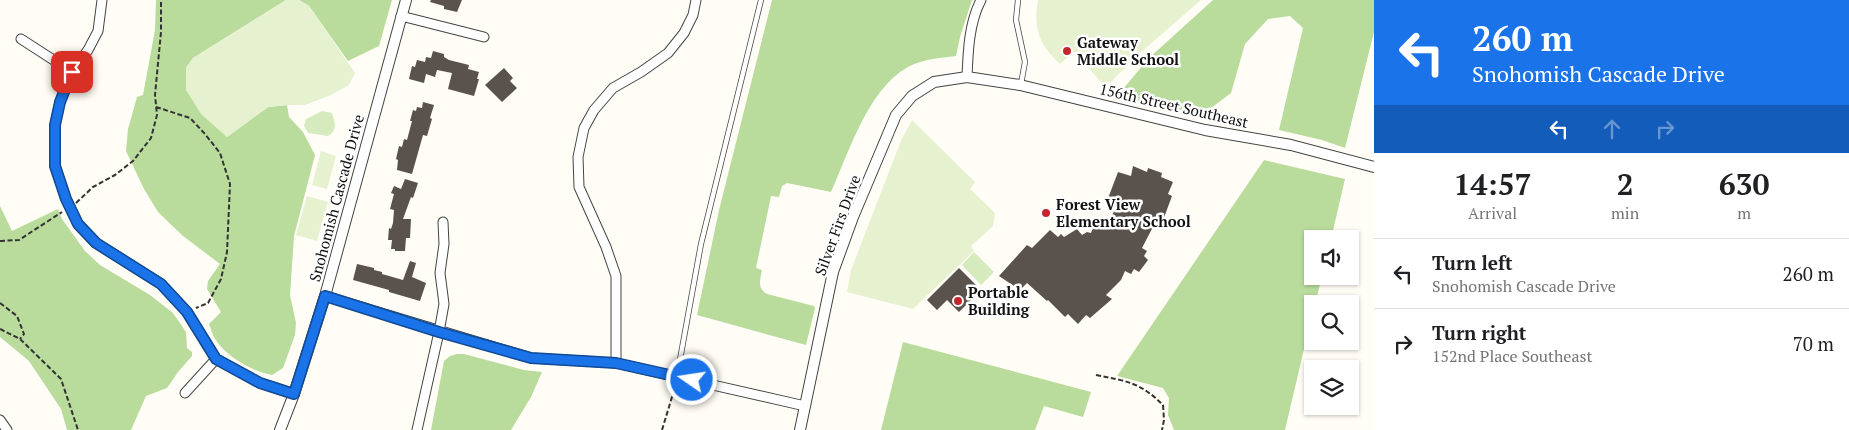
<!DOCTYPE html>
<style>
body{margin:0;font-family:"PT Serif",serif;background:#f2f2f2;color:#202124;height:100vh;display:flex;flex-direction:column;font-size:19px;white-space:nowrap}
*{box-sizing:border-box;margin:0}
p{font-size:16px;color:#757577}
.icon{flex:none;width:28px;height:28px;fill:none;stroke:currentColor;stroke-width:2;stroke-linecap:round;stroke-linejoin:round}
.map{position:relative;flex:1;overflow:hidden}
.panel{display:flex;flex-direction:column;background:#fff;width:475px}
.panel>*{flex:none}
.top-card{background:#1a73e8;color:#fff;overflow:hidden}
.buttons{position:absolute;left:1304px;top:230px;display:grid;gap:10px}
.buttons a{display:grid;place-items:center;width:55px;height:55px;border-radius:0px;background:#fff;box-shadow:0 1px 4px #0004;font-size:25px}
.pin{position:absolute;display:grid;place-items:center;width:42px;height:42px;color:#fff;margin:-21px;border-radius:10px;box-shadow:0 2px 8px #0006}
.me{position:absolute;width:55px;margin:-28px;rotate:283deg;stroke-linejoin:round;filter:drop-shadow(0 0 4px #0008)}
.turn{display:flex;align-items:center;gap:18px;height:105px;padding:0 15px;font-size:22px}
.turn .icon{width:65px;height:65px;stroke-width:2.5}
.turn b{display:block;font-size:35px;line-height:42px}
.lanes{display:flex;align-items:center;height:48px;padding:0 15px;background:#0003;justify-content:center;gap:25px;direction:ltr}
.lanes .off{opacity:.35}
.eta{display:flex;justify-content:space-evenly;align-items:center;height:85px;text-align:center}
.eta b{font-size:30px;font-weight:600;line-height:35px}
ul{padding:0;list-style:none}
li{display:flex;align-items:center;gap:15px;height:70px;padding:0 15px;border-top:1px solid #e0e0e0}
li div{flex:1}
li b{display:block;font-size:19px}
li em{font-style:normal}
main{display:flex;flex:1;min-height:0}
.map>svg:first-child{display:block}
.green{fill:#d5ebbd}
.forest{fill:#b9dc9c}
.pitch{fill:#e6f2cf}
.building{fill:#5a524d}
.lines{fill:none;stroke-linecap:round;stroke-linejoin:round}
.service-casing{stroke:#444;stroke-width:6}
.minor-casing{stroke:#444;stroke-width:11}
.tertiary-casing{stroke:#444;stroke-width:12}
.path{stroke:#333;stroke-width:2;stroke-dasharray:5 2.5;stroke-linecap:butt}
.service{stroke:#fff;stroke-width:4.5}
.minor{stroke:#fff;stroke-width:9}
.tertiary{stroke:#fff;stroke-width:10}
.route-casing{stroke:#114b97;stroke-width:12}
.route{stroke:#1a73e8;stroke-width:9}
.poi-dot{fill:#c4262e;stroke:#fff;stroke-width:2}
.labels{text-anchor:middle;dominant-baseline:central;stroke-width:5;stroke-linejoin:round;paint-order:stroke}
.poi-label{font-size:15px;font-weight:bold;fill:#111;stroke:#fff;text-anchor:start}
.street-label{font-size:15px;fill:#111;stroke:#fff}
</style>
<main>
<div class="map">
<svg width="1374" height="430" viewBox="0 0 1374 430">
<rect width="100%" height="100%" fill="#fffdf5"/>
<path class="green" d="M322,111L332,113C335,123 338,130 328,136L308,133L304,126L306,119Z
M974,252L994,272L981,285L962,265Z"/>
<path class="forest" d="M156,0H286L193,58L186,68V90L227,137L268,107L287,105L289,117L303,132L315,155L294,236L290,295L296,323L295,335L283,368L272,375C251,371 227,357 215,339C212,334 211,329 209,324L221,312L207,289L208,281L220,264L183,236L158,212L144,189L126,151L128,129L137,97L143,95L155,30Z
M299,0H392L379,46L348,61L309,6Z
M772,0H972L960,37L956,56C940,58 923,59 908,67C868,89 849,152 831,192L787,183L782,186L779,197L771,196L756,268L762,270C760,281 757,288 767,294L814,306L815,308L806,345L697,315L719,210Z
M1213,0H1374V32L1345,148L1322,140L1279,130L1303,28L1290,16L1268,19L1245,44L1231,93L1199,117L1124,98L1123,89L1149,58Z
M1264,160L1345,179L1331,239H1312V276H1322L1315,304H1312V315L1285,430H1174L1168,415L1169,398L1163,388L1117,376Z
M0,206L12,231L58,209L62,219L85,251L100,265L150,295L173,313L186,332L187,348L192,352V356L178,372L167,388L146,396L131,430H67L61,409L29,361L0,337Z
M903,342L1091,392L1083,417L1044,406L1035,430H881Z
M457,354H464L524,370L542,372L531,397L511,430H431L444,361L450,356Z"/>
<path class="pitch" d="M286,0H299L309,6L355,73L349,85L331,95L305,105H287L268,107L227,137L201,114L186,90V68L193,58Z
M1038,0H1201L1139,54L1111,82L1102,83L1074,52L1060,64C1039,45 1033,28 1038,0Z
M912,120L975,182L970,189L995,213L993,226L971,246L974,251L913,309L847,292L851,270L902,138Z
M321,151L336,156L327,189L312,185Z
M307,196L328,202L317,241L296,235Z"/>
<path class="building" d="M431,0H462L457,12L444,9V6L430,2Z
M433,51L444,54V57L449,60L469,65L468,69L479,72L477,79H479L474,96L448,89L452,73L437,70L435,77L426,74L424,83L409,79L412,66L415,67L417,60L425,62L426,57L431,58Z
M504,68L513,78L510,81L517,88L502,102L485,85Z
M423,102L434,105L430,118L432,119L427,136L423,135L412,174L397,170L398,160L396,159L399,146L402,147L404,139L407,140L412,121H410L413,110L416,111L417,107L422,108Z
M1133,166L1147,172L1148,168L1162,173L1161,177L1173,182L1168,194L1172,196L1162,223L1156,221L1142,248L1147,251L1144,256L1148,260L1139,272L1134,269L1131,274L1125,271L1121,280L1106,295L1112,299L1090,318L1086,315L1078,324L1068,314L1065,317L1048,300L1047,301L1027,283L1020,290L999,276L1027,245L1032,248L1050,230L1058,237L1061,234L1064,237L1077,229L1082,235L1087,232L1091,233L1094,225L1099,228L1101,219L1110,221L1116,206L1107,201L1118,172L1131,176Z
M405,179L418,183L413,198L411,197L403,219H411L410,238H406L405,251H395V249H391L392,240H388L389,228L391,229L393,223L394,210L390,209L394,194L391,193L394,186L401,189Z
M410,261L416,263L412,277L426,283L420,301L389,292V290L353,280L357,264L374,268V270L382,272V274L403,280Z
M959,268L981,290L959,312L947,300L937,310L927,300Z"/>
<g class="lines">
<g class="service-casing">
<path id="service" d="M1018,0L1016,20L1025,62L1021,84
M677,376L701,244L761,0"/>
</g>
<g class="minor-casing">
<path id="minor" d="M102,0L98,31L88,50L72,72L60,102L55,125V166L66,199L78,224L96,243L161,284L187,312L216,359L260,383L294,394
M401,16L484,37
M21,39L72,72
M967,77C968,51 969,23 981,0
M325,296L531,358L616,363L805,406
M616,363V276L606,247L579,187L578,157L584,128L594,110L613,88L641,72L668,53L684,33L693,15L696,0
M185,393L216,359
M0,420L7,430
M417,430L439,332L444,304L440,273L444,244L443,222"/>
</g>
<g class="tertiary-casing">
<path id="tertiary" d="M280,430L294,394L325,296L406,0
M800,430L833,272L853,217L896,115L912,96L934,82L967,77L1020,85L1205,130L1291,145L1374,167"/>
</g>
<path class="path" d="M156,107L190,118L205,134L220,153L230,184L227,252L221,279L208,303L196,308
M76,203L93,187L115,175L133,161L151,138L157,115L155,95L161,32V0
M0,241L19,240L62,212
M0,303L17,316L24,334L20,339
M0,329L20,339L61,379L78,430
M1096,375C1126,381 1140,382 1163,405L1164,420L1162,430
M662,430L675,387"/>
<use href="#service" class="service"/>
<use href="#minor" class="minor"/>
<use href="#tertiary" class="tertiary"/>
</g>
<g class="lines">
<g class="route-casing">
<path id="route" d="M72,72L60,102L55,125V166L66,199L78,224L96,243L161,284L187,312L216,359L260,383L294,394L325,296L439,332L531,358L616,363L692,380"/>
</g>
<use href="#route" class="route"/>
</g>
<g class="poi-dot">
<circle cx="1067" cy="51" r="5"/>
<circle cx="1046" cy="213" r="5"/>
<circle cx="958" cy="301" r="5"/>
</g>
<g class="labels">
<g class="poi-label">
<text x="1077" y="42">Gateway<tspan x="1077" dy="17">Middle School</tspan></text>
<text x="1056" y="204">Forest View<tspan x="1056" dy="17">Elementary School</tspan></text>
<text x="968" y="292">Portable<tspan x="968" dy="17">Building</tspan></text>
</g>
<g class="street-label">
<text transform="translate(1174 105) rotate(13)">156th Street Southeast</text>
<text transform="translate(336 198) rotate(-75)">Snohomish Cascade Drive</text>
<text transform="translate(837 225) rotate(-70)">Silver Firs Drive</text>
</g>
</g>
</svg>
<div class="buttons">
<a><svg class="icon" aria-label="sound" viewBox="0 0 24 24"><path d="M4 9h4l5-4v14l-5-4H4zM17 9q2 3 0 6"/></svg></a>
<a><svg class="icon" aria-label="search" viewBox="0 0 24 24"><circle cx="10" cy="10" r="6"/><path d="M15 15l6 6"/></svg></a>
<a><svg class="icon" aria-label="layers" viewBox="0 0 24 24"><path d="M12 4l9 5-9 5-9-5zM3 14l9 5 9-5"/></svg></a>
</div>
<div class="pin" style="left:72px;top:72px;background:#d93025"><svg class="icon" aria-label="arrive" viewBox="0 0 24 24"><path d="M6 21V4h12l-3 4 3 4H6"/></svg></div>
<svg class="me" style="left:692px;top:380px" viewBox="-20 -20 40 40"><circle r="17" fill="#1a73e8" stroke="#fff" stroke-width="3"/><path d="M0-11L8 9 0 5-8 9z" fill="#fff"/></svg>
</div>
<section class="panel">
<div class="top-card">
<div class="turn"><svg class="icon" aria-label="left" viewBox="0 0 24 24"><path d="M17 20v-9H6M10 6l-5 5 5 5"/></svg><div><b>260 m</b>Snohomish Cascade Drive</div></div>
<div class="lanes"><svg class="icon" aria-label="left" viewBox="0 0 24 24"><path d="M17 20v-9H6M10 6l-5 5 5 5"/></svg><svg class="icon off" aria-label="ahead" viewBox="0 0 24 24"><path d="M12 20V5M6 11l6-6 6 6"/></svg><svg class="icon off" aria-label="right" viewBox="0 0 24 24"><path d="M7 20v-9h11M14 6l5 5-5 5"/></svg></div>
</div>
<div class="eta">
<div><b>14:57</b><p>Arrival</p></div>
<div><b>2</b><p>min</p></div>
<div><b>630</b><p>m</p></div>
</div>
<ul>
<li><svg class="icon" aria-label="left" viewBox="0 0 24 24"><path d="M17 20v-9H6M10 6l-5 5 5 5"/></svg><div><b>Turn left</b><p>Snohomish Cascade Drive</p></div><em>260 m</em></li>
<li><svg class="icon" aria-label="right" viewBox="0 0 24 24"><path d="M7 20v-9h11M14 6l5 5-5 5"/></svg><div><b>Turn right</b><p>152nd Place Southeast</p></div><em>70 m</em></li>
</ul>
</section>
</main>
